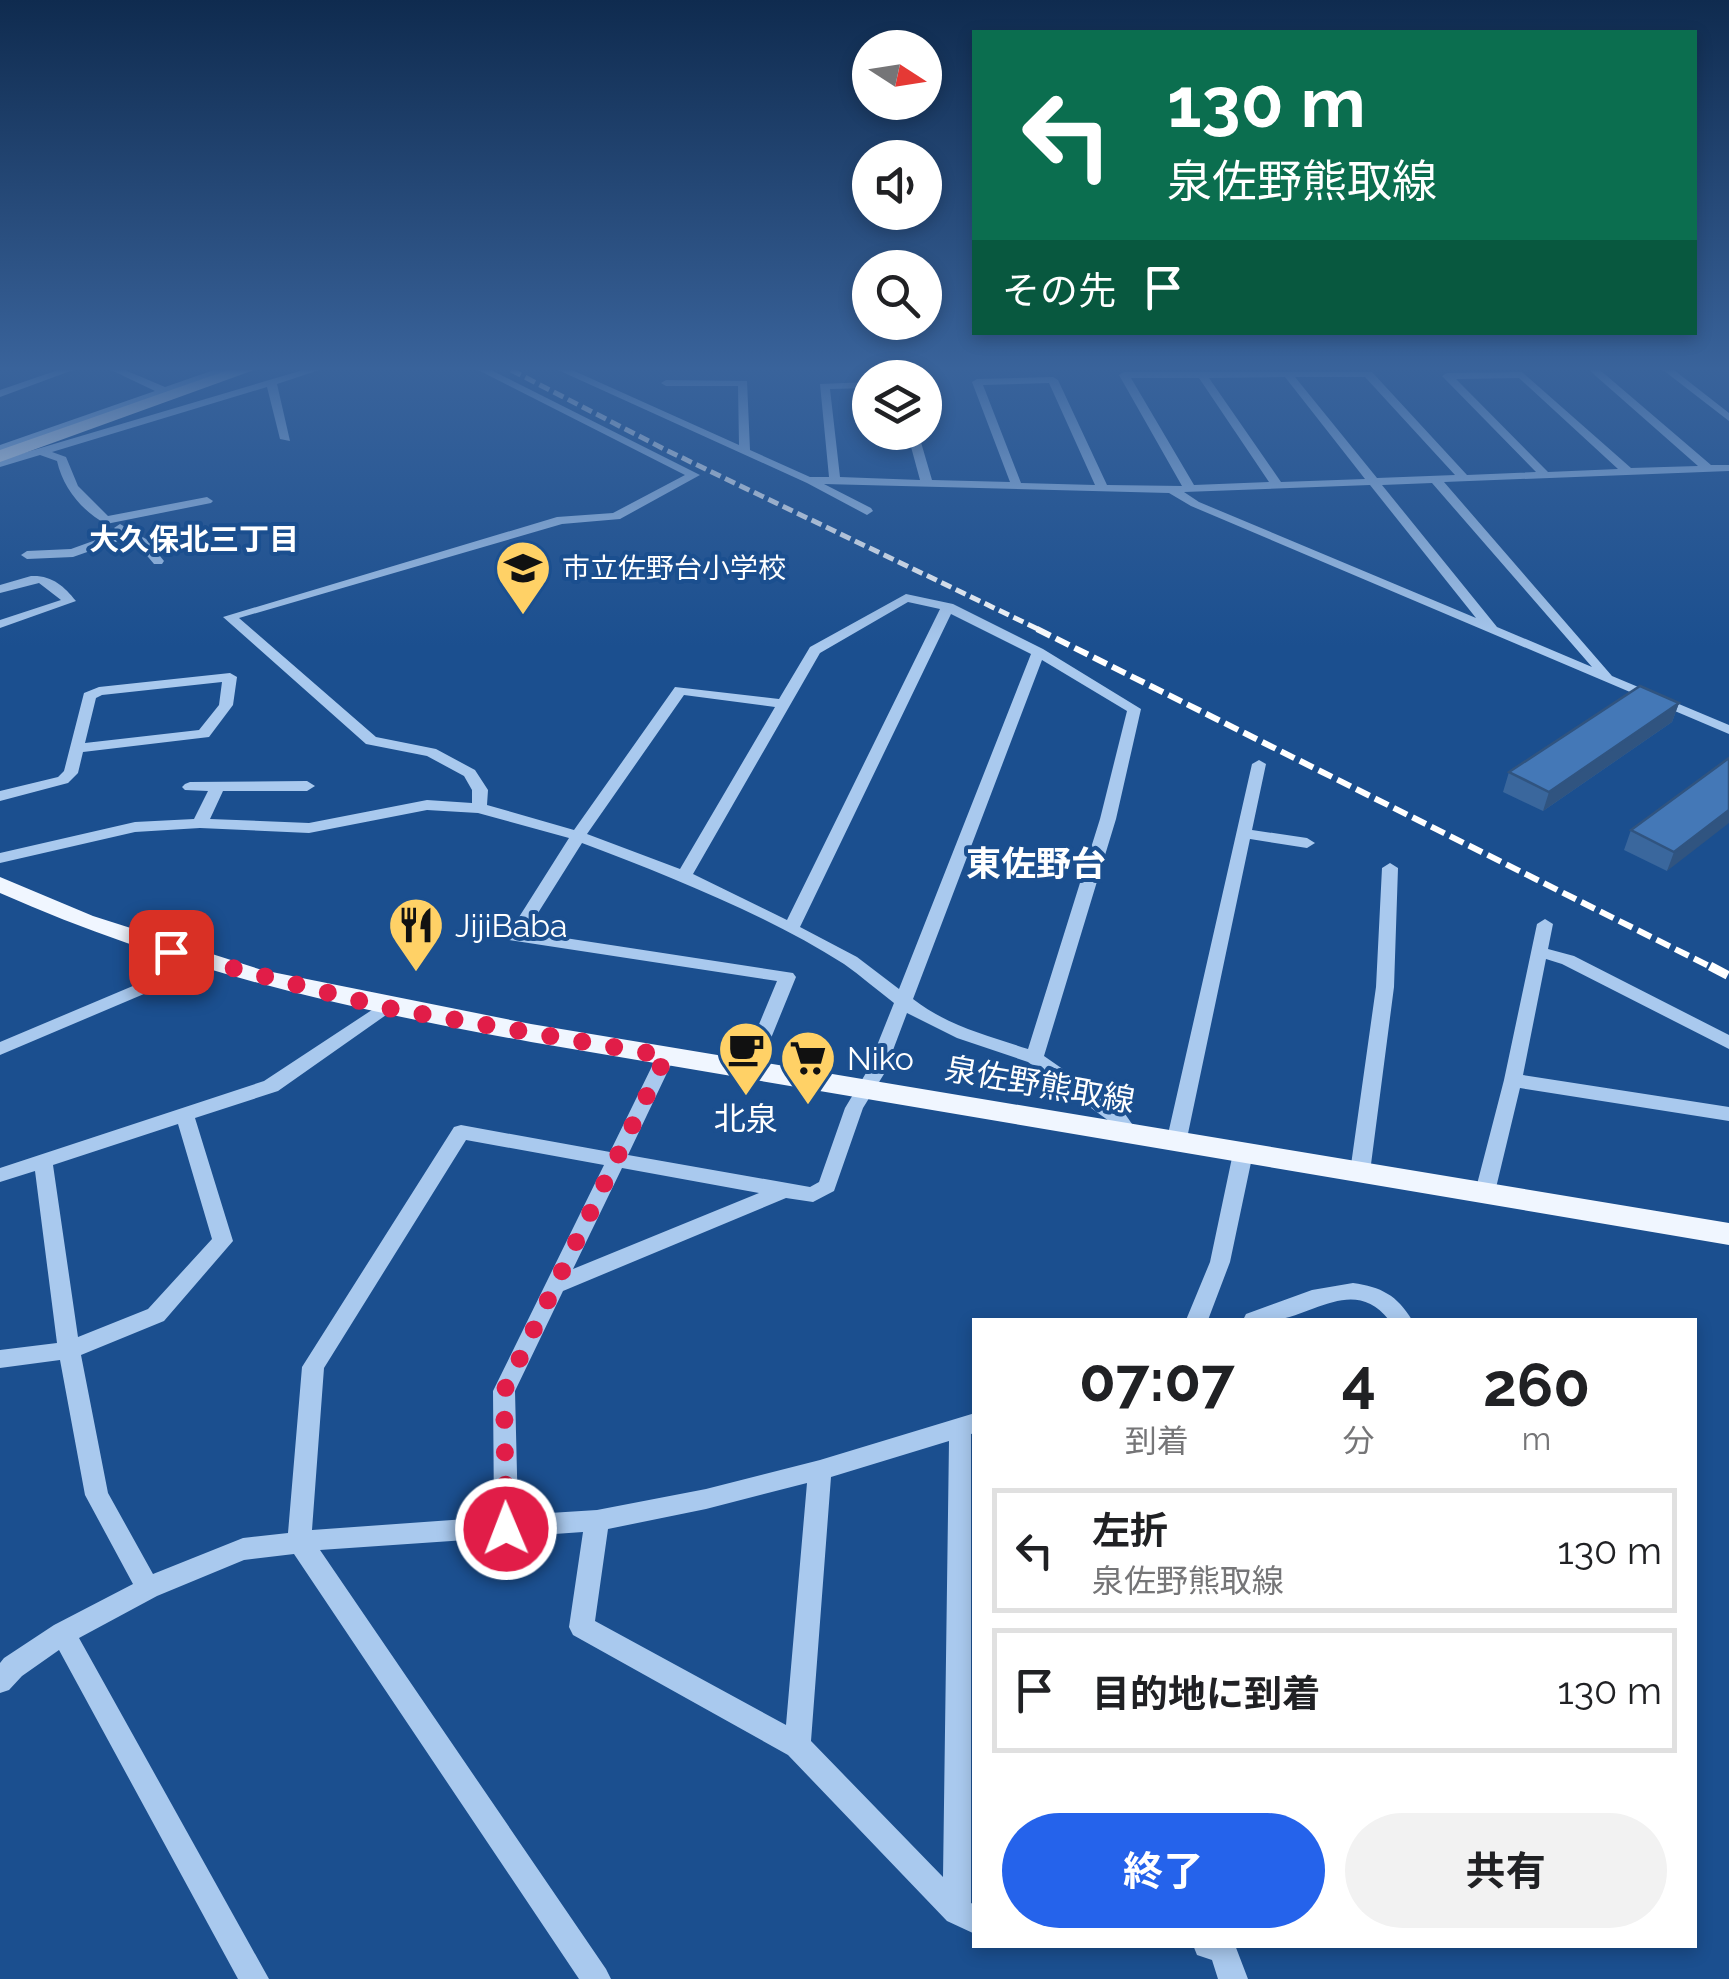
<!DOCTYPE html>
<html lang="ja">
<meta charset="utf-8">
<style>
body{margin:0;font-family:Raleway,"Noto Sans JP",sans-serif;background:#f2f2f2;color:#202124;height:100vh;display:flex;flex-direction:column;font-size:38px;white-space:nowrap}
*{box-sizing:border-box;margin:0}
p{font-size:32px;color:#757577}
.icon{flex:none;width:55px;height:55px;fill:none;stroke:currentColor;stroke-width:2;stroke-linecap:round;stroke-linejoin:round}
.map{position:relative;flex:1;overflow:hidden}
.side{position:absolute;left:972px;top:1318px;width:725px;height:630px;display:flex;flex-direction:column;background:#fff;border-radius:0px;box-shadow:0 5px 15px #0003}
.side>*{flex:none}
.top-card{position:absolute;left:972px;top:30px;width:725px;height:305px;border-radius:0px;box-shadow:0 5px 15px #0003;background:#0b6e4f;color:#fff;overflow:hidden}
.needle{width:65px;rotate:102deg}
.fabs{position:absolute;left:852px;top:30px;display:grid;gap:20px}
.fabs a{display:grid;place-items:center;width:90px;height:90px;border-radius:50%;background:#fff;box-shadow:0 5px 15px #0003;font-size:50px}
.pin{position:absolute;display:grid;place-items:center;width:85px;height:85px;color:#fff;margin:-42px;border-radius:20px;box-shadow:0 5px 15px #0006}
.me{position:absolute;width:110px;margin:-55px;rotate:359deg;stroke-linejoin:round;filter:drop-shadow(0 0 8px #0008)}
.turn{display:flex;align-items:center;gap:35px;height:210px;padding:0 30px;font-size:45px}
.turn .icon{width:130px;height:130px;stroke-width:2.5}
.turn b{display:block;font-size:70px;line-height:85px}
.then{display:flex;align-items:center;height:95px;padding:0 30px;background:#0003;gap:20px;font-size:38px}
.eta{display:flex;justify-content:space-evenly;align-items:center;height:170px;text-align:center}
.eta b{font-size:60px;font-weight:700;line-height:70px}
.action{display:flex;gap:20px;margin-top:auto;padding:20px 30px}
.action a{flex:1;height:115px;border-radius:60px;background:#2563eb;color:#fff;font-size:40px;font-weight:700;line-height:115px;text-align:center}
.action a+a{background:#f2f2f2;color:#202124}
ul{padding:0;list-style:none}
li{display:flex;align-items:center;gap:30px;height:125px;margin:0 20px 15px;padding:0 10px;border:5px solid #e0e0e0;border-radius:0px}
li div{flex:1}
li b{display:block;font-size:38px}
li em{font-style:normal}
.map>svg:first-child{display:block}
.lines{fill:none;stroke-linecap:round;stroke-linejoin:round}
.minor{fill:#a9c9ee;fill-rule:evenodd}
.major{fill:#f0f6ff;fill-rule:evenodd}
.highway{fill:#fff;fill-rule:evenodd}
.rail-far2{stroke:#fff;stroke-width:5;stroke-dasharray:11 5;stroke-linecap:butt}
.rail-far1{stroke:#fff;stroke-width:6;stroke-dasharray:15 6;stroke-linecap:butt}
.rail{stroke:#fff;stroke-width:9;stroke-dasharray:20 9;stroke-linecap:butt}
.wall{fill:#3a679d}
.shaded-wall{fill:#305480}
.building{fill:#4478b7;stroke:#305480;stroke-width:2.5}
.route{stroke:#e11d48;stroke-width:18;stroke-dasharray:0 32.4}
.labels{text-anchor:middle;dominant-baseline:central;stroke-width:8;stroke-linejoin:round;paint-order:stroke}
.far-poi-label{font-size:28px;fill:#fff;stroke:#1b4f8f;text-anchor:start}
.far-neighbourhood-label{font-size:30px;font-weight:bold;fill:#fff;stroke:#1b4f8f}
.poi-label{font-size:32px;fill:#fff;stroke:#1b4f8f;text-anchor:start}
.street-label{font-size:32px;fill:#fff;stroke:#1b4f8f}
.neighbourhood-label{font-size:35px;font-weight:bold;fill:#fff;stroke:#1b4f8f}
</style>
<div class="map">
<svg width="1729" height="1979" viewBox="0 0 1729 1979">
<rect width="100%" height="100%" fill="#1b4f8f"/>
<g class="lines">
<path class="minor" d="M58,370H73L0,397V390Z
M111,370H125L165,387L214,370H229L0,452V445L155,391Z
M303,370H319L277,384L290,441L280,439L267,387L52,452L66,457L78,486L108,516L207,497L213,501L211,503L106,524C82,511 63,488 57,461L40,455L0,467V460Z
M478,370H491L700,475L620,519L562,524L239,618L376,737L436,749L475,770L488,790L487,805L574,830L675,687L779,699L810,647L906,594L953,604L1043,649L1141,709L1116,819L1044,1056L1123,1111L1139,1134L1136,1139H1122L1109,1121L1028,1062L957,1038L907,1013L884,1074L863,1108L834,1191L813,1202L786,1198L563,1291L515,1391L518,1515L597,1510L706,1489L820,1460L975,1413V1433L971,1434V1903L975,1905V1934L947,1921L788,1755L573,1635L569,1627L583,1532L320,1550L606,1969L611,1979H579L294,1554L244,1560L157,1596L79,1638L269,1979H238L59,1650L22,1676L9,1690L0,1693V1663L4,1658L54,1625L133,1584L85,1495L60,1360L0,1368V1350L57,1343L35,1171L0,1182V1168L264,1081L381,1004L387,1002L396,1008L278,1091L195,1118L233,1241L164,1321L81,1355L108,1493L153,1574L243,1538L288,1533L302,1367L454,1127L461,1125L610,1152L657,1056L666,1050L675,1056L628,1155L810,1187L819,1182L845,1108L866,1073L894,1003C877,990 861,976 844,964C765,914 669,876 582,843L526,932L793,973L796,977L758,1070L749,1076L742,1075L740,1070L777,981L509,940L507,936L569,838L478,813L427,810L309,833L200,828L135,832L0,863V853L135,822L194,819L208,791L185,790L182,787L185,784L190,782L307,781L315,786L307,791H223L210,819L309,823L427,800L472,803V790L464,776L427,756L366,744L223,617L557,517L613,513L685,475ZM908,602L940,609L787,920L693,874L820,653ZM951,614L1031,654L899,989L857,957L800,927ZM1042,660L1127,711L1100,819L1028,1049C988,1036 946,1025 913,999ZM684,695L775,707L680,869L587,834ZM178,1124L212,1239L148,1309L78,1337L53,1165ZM466,1140L604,1165L493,1391L494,1517L312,1530L324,1368ZM622,1168L759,1193L573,1269ZM949,1441L943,1877L811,1741L831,1477ZM807,1483L786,1725L595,1621L608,1529L706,1509Z
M558,370H572L739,445L738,386H666L661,383L666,380L747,381L750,450L810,477H829L820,384L870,382V388L830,389L840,477L920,480L907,432H918L932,480L1010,482L972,382L977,379L1053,377L1058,380L1107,485L1182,486L1119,375L1124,372H1372L1467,475L1536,472L1442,376L1447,373L1522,372L1631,468L1698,466L1589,370H1600L1711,465H1729V471L1444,482L1612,676L1729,725V734L1191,506L1169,493L824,484L871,508L873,511L867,515L807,483ZM1285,377L1365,479L1281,482L1209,378ZM1295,377H1365L1455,475L1377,478ZM1131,378H1199L1269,482L1194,485ZM1519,378L1618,469L1548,472L1456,379ZM1049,383L1095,485L1021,483L983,385ZM1432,483L1592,667L1497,627L1382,485ZM1370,485L1476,618L1199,502L1184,492Z
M1663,370H1674L1729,413V421Z
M120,524L146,539L164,561L162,564H154L138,545L127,538L73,557L27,559L21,555L27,551L71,549L118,532L114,528Z
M31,576C52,575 64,586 76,601L0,628V620L61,600L39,583L0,593V585Z
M230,673L237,677L233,705L209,737L83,752L78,773L68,783L0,801V791L58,777L64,771L84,693L99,687ZM222,682L219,705L199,730L85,743L96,698L102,695Z
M1259,760L1266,764L1252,830L1307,838L1315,843L1307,848L1250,839L1186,1143L1183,1148H1169L1166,1143L1252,764Z
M1390,863L1398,868L1394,987L1370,1172L1367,1177H1353L1350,1172L1376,987L1382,868Z
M1545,919L1553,924L1548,949L1574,956L1729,1035V1049L1562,964L1546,959L1523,1075L1729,1107V1121L1520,1088L1495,1192L1492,1197H1478L1475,1192L1504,1080L1537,924Z
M204,956L210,958L213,962L210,966L0,1055V1042Z
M1243,1146L1250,1148L1253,1153L1230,1262L1208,1320H1186L1210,1262L1233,1153L1236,1148Z
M1353,1283C1381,1287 1397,1295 1412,1320H1389C1355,1277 1316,1314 1276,1320C1266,1322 1254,1320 1243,1320L1246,1314L1312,1290Z
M1193,1945H1235L1248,1979H1218L1212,1960L1197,1955Z"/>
<path class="major" d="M0,877L93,916L262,970L531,1024L1729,1223V1245L531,1042C347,1009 171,969 0,893Z"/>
<path class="highway" d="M228,370H254L0,462V450Z"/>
<path class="rail-far2" d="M511,370L666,450L1042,631"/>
<path class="rail-far1" d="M1037,629L1715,969"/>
<path class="rail" d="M1710,966L1729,976"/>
</g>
<path class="wall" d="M1679,703L1672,722L1543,811L1503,792L1509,772Z
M1729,758L1667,871L1624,850L1631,830Z"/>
<path class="shaded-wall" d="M1679,703L1672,722L1543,811L1549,792Z
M1729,810V823L1667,871L1674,852Z"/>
<path class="building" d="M1640,686L1679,703L1549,792L1509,772Z
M1729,758V810L1674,852L1631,830Z"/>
<linearGradient id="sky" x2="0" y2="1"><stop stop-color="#0f2b4f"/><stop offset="0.57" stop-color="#39639b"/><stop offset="1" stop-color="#39639b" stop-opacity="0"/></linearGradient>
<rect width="1729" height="647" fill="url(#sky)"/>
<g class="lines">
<path class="route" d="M171,952L387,1008L666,1056L504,1391L506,1529"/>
</g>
<defs>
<g id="school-pin" transform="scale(2.875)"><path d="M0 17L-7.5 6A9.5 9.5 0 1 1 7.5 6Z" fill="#ffd166" stroke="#1b4f8f"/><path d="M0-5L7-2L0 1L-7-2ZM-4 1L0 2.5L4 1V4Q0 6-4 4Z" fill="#111"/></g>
<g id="restaurant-pin" transform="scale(2.875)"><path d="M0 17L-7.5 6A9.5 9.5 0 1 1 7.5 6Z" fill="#ffd166" stroke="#1b4f8f"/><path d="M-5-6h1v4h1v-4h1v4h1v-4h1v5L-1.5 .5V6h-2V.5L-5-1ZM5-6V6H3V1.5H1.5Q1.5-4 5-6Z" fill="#111"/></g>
<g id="cafe-pin" transform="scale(2.875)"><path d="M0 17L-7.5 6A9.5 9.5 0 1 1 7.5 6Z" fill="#ffd166" stroke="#1b4f8f"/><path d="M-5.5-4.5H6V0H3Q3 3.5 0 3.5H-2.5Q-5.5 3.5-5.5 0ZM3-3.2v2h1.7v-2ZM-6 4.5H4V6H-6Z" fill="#111"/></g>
<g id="supermarket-pin" transform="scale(2.875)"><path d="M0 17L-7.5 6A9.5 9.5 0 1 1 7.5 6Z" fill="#ffd166" stroke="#1b4f8f"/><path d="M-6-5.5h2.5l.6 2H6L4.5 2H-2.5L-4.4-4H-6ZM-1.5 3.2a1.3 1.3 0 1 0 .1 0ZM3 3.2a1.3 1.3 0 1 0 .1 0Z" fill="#111"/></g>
</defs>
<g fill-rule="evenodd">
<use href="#school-pin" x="523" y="568"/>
<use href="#restaurant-pin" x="416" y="925"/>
<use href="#cafe-pin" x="746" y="1049"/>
<use href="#supermarket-pin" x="808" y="1058"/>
</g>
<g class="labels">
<g class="far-poi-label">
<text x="562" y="568">市立佐野台小学校</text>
</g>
<g class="far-neighbourhood-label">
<text x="194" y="539">大久保北三丁目</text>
</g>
<g class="poi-label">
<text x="455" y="925">JijiBaba</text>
<text x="847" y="1058">Niko</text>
<text x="746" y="1118" text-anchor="middle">北泉</text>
</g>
<g class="street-label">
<text transform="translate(1040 1084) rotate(10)">泉佐野熊取線</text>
</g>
<g class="neighbourhood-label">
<text x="1036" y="863">東佐野台</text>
</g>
</g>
</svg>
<div class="fabs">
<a><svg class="needle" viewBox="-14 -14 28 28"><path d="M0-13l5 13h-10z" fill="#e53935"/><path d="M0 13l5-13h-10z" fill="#757577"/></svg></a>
<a><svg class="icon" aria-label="sound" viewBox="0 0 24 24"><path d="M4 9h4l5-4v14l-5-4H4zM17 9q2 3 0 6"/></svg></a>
<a><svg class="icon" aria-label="search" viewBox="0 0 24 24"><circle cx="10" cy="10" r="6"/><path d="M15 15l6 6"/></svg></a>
<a><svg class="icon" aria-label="layers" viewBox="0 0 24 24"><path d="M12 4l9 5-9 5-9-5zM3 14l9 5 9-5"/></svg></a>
</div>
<div class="pin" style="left:171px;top:952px;background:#d93025"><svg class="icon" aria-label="arrive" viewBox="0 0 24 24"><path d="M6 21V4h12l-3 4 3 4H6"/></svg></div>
<svg class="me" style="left:506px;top:1529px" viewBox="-20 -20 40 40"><circle r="17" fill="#e11d48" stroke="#fff" stroke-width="3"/><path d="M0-11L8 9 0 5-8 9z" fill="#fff"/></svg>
<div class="top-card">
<div class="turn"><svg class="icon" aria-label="left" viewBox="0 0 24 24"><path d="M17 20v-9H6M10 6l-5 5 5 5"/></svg><div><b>130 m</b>泉佐野熊取線</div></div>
<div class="then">その先<svg class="icon" aria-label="arrive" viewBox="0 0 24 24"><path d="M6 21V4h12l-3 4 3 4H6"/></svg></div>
</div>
<section class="side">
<div class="eta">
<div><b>07:07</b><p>到着</p></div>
<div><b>4</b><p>分</p></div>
<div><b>260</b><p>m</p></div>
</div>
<ul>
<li><svg class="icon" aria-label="left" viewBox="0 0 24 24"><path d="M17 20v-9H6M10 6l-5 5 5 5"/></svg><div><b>左折</b><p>泉佐野熊取線</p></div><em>130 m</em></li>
<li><svg class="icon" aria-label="arrive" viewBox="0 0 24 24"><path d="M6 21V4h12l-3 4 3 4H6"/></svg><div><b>目的地に到着</b></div><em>130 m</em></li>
</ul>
<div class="action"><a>終了</a><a>共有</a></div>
</section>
</div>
